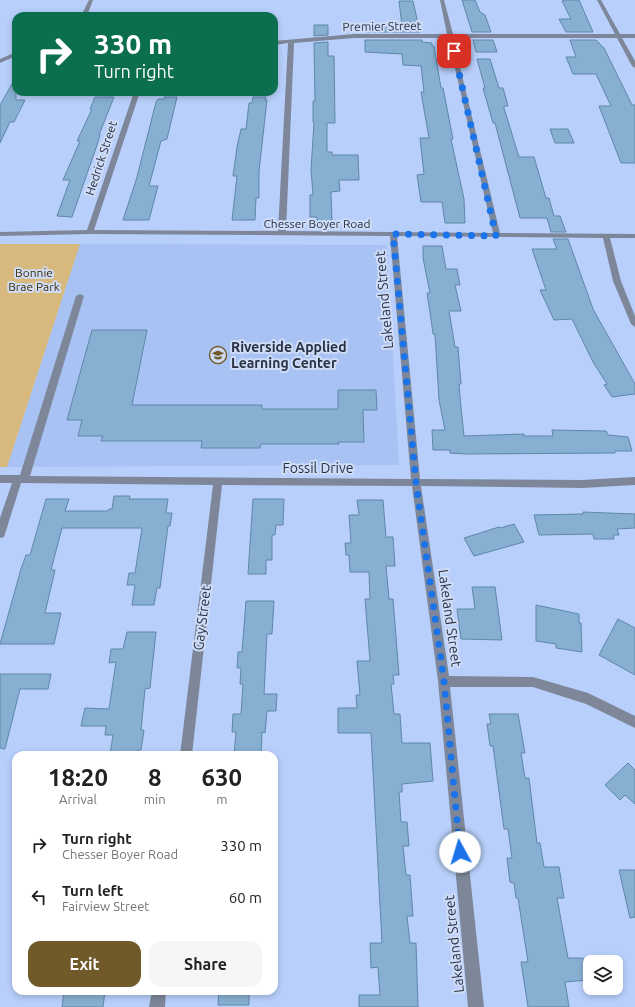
<!DOCTYPE html>
<style>
body{margin:0;font-family:Ubuntu,sans-serif;background:#f6f6f6;color:#222;height:100vh;display:flex;flex-direction:column;font-size:15px;white-space:nowrap}
*{box-sizing:border-box;margin:0}
p{font-size:13px;color:#767676}
.icon{flex:none;width:22px;height:22px;fill:none;stroke:currentColor;stroke-width:2;stroke-linecap:round;stroke-linejoin:round}
.map{position:relative;flex:1;overflow:hidden}
.side{position:absolute;left:12px;top:751px;width:266px;height:244px;display:flex;flex-direction:column;background:#fff;border-radius:12px;box-shadow:0 2px 6px #0003}
.side>*{flex:none}
.guide{position:absolute;left:12px;top:12px;width:266px;height:84px;border-radius:12px;box-shadow:0 2px 6px #0003;background:#0b6e4f;color:#fff;overflow:hidden}
.tools{position:absolute;left:583px;top:955px;display:grid;gap:8px}
.tools a{display:grid;place-items:center;width:40px;height:40px;border-radius:8px;background:#fff;box-shadow:0 2px 6px #0003;font-size:20px}
.pin{position:absolute;display:grid;place-items:center;width:34px;height:34px;color:#fff;margin:-17px;border-radius:8px;box-shadow:0 2px 6px #0006}
.me{position:absolute;width:44px;margin:-22px;rotate:354deg;stroke-linejoin:round;filter:drop-shadow(0 0 3px #0008)}
.turn{display:flex;align-items:center;gap:14px;height:84px;padding:0 16px;font-size:18px}
.turn .icon{width:52px;height:52px;stroke-width:2.5}
.turn b{display:block;font-size:28px;line-height:34px}
.eta{display:flex;justify-content:space-evenly;align-items:center;height:68px;text-align:center}
.eta b{font-size:24px;font-weight:600;line-height:28px}
.button{display:flex;gap:8px;margin-top:auto;padding:8px 16px}
.button a{flex:1;height:46px;border-radius:12px;background:#715a2a;color:#fff;font-size:16px;font-weight:600;line-height:46px;text-align:center}
.button a+a{background:#f6f6f6;color:#222}
ul{padding:0;list-style:none}
li{display:flex;align-items:center;gap:12px;height:52px;padding:0 16px}
li div{flex:1}
li b{display:block;font-size:15px}
li em{font-style:normal}
.map>svg:first-child{display:block}
.built{fill:#a8c2f4}
.green{fill:#d8b97d}
.building{fill:#86afd1;stroke:#5f87a8}
.lines{fill:none;stroke-linecap:round;stroke-linejoin:round}
.minor{fill:#7d8799;fill-rule:evenodd}
.route{stroke:#1a73e8;stroke-width:7;stroke-dasharray:0 12.6}
.labels{text-anchor:middle;dominant-baseline:central;stroke-width:4;stroke-linejoin:round;paint-order:stroke}
.far-street-label{font-size:12px;fill:#293243;stroke:#cedcf7}
.far-park-label{font-size:12px;fill:#3f2c00;stroke:#cedcf7}
.street-label{font-size:14px;fill:#293243;stroke:#cedcf7}
.poi-label{font-size:14px;font-weight:bold;fill:#293243;stroke:#cedcf7;text-anchor:start}
</style>
<div class="map">
<svg width="635" height="1007" viewBox="0 0 635 1007">
<rect width="100%" height="100%" fill="#b8cffb"/>
<path class="built" d="M80,244L387,245L399,465L7,467Z"/>
<path class="green" d="M0,244H80L7,467H0Z"/>
<path class="building" d="M462,0H475L480,12L485,15L491,32H472Z
M565,0H579L593,32H566L559,19H571L562,1Z
M399,1H413L420,32H365V26H402Z
M314,25H328V35L314,36Z
M365,40H422V42L432,43V46H434L441,88H443L453,139H451L464,199L465,223H445L442,202H421L417,175L424,174L420,138H429L421,92H424L421,66L403,65L402,54L365,52Z
M473,40H493L497,52H476Z
M570,40H596L604,48L632,105H635V163H621L599,106H611L596,74H573L566,57H576Z
M328,42V56H334L335,123H327V152H332V155H358L359,180H339L340,191L331,192L332,221H317V217H310V195H313L311,170L314,122H313V101H315L314,43Z
M477,59H490L499,88H503L508,106H504V108L519,157H534L546,198H549L554,216H560L566,232H551L547,218H520L495,123H493L483,88H485Z
M16,77V100H25L14,122H10L0,143V105Z
M95,97H114L99,135H100L96,148L72,217L57,216L70,180H63L80,141H77L92,109H90Z
M164,97H177L167,139L161,141L149,186H158L149,220H123L137,177L156,102L158,99H164Z
M253,97H266L265,100H267L259,171V198H256L255,220H232L237,176H233L237,147L241,129H246L249,103H252Z
M550,129H568L574,143H555Z
M553,239H568L593,309L635,384V394L612,397L604,385L607,384L593,362L572,319L554,320L540,290H546L532,249H557Z
M423,246H442L446,269H457L460,285H455L461,311H449L455,347H458L461,384H459L460,397L464,436L524,434V436H553L552,430L606,431L608,435L628,437L632,451H615V453L466,454L450,453V450H433L432,430H445L439,400L435,334H433L431,319L427,293H430L423,258Z
M92,330H147L132,405H262V409H338V390H376L377,410H363L364,442H338L339,444H261L260,448H201L202,441H101L103,436H78L82,420H67Z
M114,496H130L129,499H168L166,513H172L170,526H168L160,588H157L154,605H132L135,585H127L129,573H135L142,528H62L51,570H55L45,613H61L54,644H0L21,569L26,555H30L46,499H69L65,511H108L109,509H112Z
M253,499H284L283,525H276L275,535H272V560H266V574H248Z
M357,500H383L386,537H393L395,566H386L389,599H393L399,675H393L394,684H391L394,714H400L402,743H430L433,781L402,784V792H399L401,822H407L409,846H403L406,875H410L413,916H407L410,943H416L418,1007H359V995H380L378,967L371,968L370,943H382L371,733H338V708H357L356,695H360L357,661H370L365,599H370L369,572H350L349,555H346L345,543H351L349,515H359Z
M583,512L635,514V528L617,529L619,535H613L614,539H594L593,534L539,535L534,515L583,514Z
M514,524L524,542L474,556L464,538L499,527L500,528Z
M472,587H495L502,640L461,639L457,609H475Z
M246,601H274L272,634H267L264,694H277L276,711H267L265,733L262,732L261,755H234L236,732H232L233,714H241L243,684H240L241,668H237L238,652H242Z
M536,605L579,614V623H581L582,652L556,648V644L536,641Z
M618,619L635,628V675L599,655Z
M127,632H156L150,688L145,689L141,730H144L141,750H137L136,755H110L113,735H105L106,726H81L85,708L109,709L116,662L109,663L111,649H123Z
M0,674H51L48,689H20L5,749L0,748Z
M489,714H518L525,753H521L525,778H529L537,843H540L544,867H559L564,898H557L568,958H583L588,980L565,982L569,1007H528L521,962H528L518,898H516L514,883L510,882L507,858H512L508,829H504L493,746H490L487,724H491Z
M628,763L635,770V804L625,795L620,800L605,785Z
M619,870H635V917L630,918Z
M64,991H105L103,1007H62Z
M219,991H249V1005H218Z"/>
<g class="lines">
<path class="minor" d="M89,0H93L87,16H81Z
M440,0H444L453,34H615L597,0H601L620,34H635V38H622L635,61V68L632,66L617,38H453L500,233L635,234V238H610L621,281L635,316V327L631,324L613,281L603,238L397,236L420,479L582,480L635,477V485L582,488L421,486L449,676L533,677L588,693L635,716V728L586,704L533,687H450L484,1007H468L438,681L412,486L222,485L192,755H180L213,485L21,483L5,534L4,537L0,538V518L12,483H0V475H20L76,296L80,294L84,296L30,476L411,479L390,236L90,234L0,236V232L87,230L134,92H140L94,230L278,231L288,43L274,45V41L354,34H447ZM354,38H448L493,233L286,231L294,43Z
M16,52V56L0,63V59Z
M152,991H166L165,1007H149Z"/>
</g>
<g class="lines">
<path class="route" d="M454,51L496,236L393,234L416,483L444,681L460,852"/>
</g>
<defs>
<g id="school-ring" transform="scale(0.9)"><circle r="9.5" fill="#cedcf7" stroke="#715a2a" stroke-width="1.5"/><path d="M0-5L7-2L0 1L-7-2ZM-4 1L0 2.5L4 1V4Q0 6-4 4Z" fill="#715a2a"/></g>
</defs>
<g fill-rule="evenodd">
<use href="#school-ring" x="218" y="355"/>
</g>
<g class="labels">
<g class="far-street-label">
<text transform="translate(382 26) rotate(-1)">Premier Street</text>
<text transform="translate(101 158) rotate(-72)">Hedrick Street</text>
<text x="317" y="223">Chesser Boyer Road</text>
</g>
<g class="far-park-label">
<text x="34" y="272">Bonnie<tspan x="34" dy="14">Brae Park</tspan></text>
</g>
<g class="street-label">
<text transform="translate(384 300) rotate(-95)">Lakeland Street</text>
<text x="318" y="468">Fossil Drive</text>
<text transform="translate(202 618) rotate(-83)">Gay Street</text>
<text transform="translate(450 618) rotate(82)">Lakeland Street</text>
<text transform="translate(454 944) rotate(-96)">Lakeland Street</text>
</g>
<g class="poi-label">
<text x="231" y="347">Riverside Applied<tspan x="231" dy="16">Learning Center</tspan></text>
</g>
</g>
</svg>
<div class="tools">
<a><svg class="icon" aria-label="layers" viewBox="0 0 24 24"><path d="M12 4l9 5-9 5-9-5zM3 14l9 5 9-5"/></svg></a>
</div>
<div class="pin" style="left:454px;top:51px;background:#d93025"><svg class="icon" aria-label="arrive" viewBox="0 0 24 24"><path d="M6 21V4h12l-3 4 3 4H6"/></svg></div>
<svg class="me" style="left:460px;top:852px" viewBox="-20 -20 40 40"><circle r="19" fill="#fff"/><path d="M0-13L10 11 0 6-10 11z" fill="#1a73e8"/></svg>
<div class="guide">
<div class="turn"><svg class="icon" aria-label="right" viewBox="0 0 24 24"><path d="M7 20v-9h11M14 6l5 5-5 5"/></svg><div><b>330 m</b>Turn right</div></div>
</div>
<section class="side">
<div class="eta">
<div><b>18:20</b><p>Arrival</p></div>
<div><b>8</b><p>min</p></div>
<div><b>630</b><p>m</p></div>
</div>
<ul>
<li><svg class="icon" aria-label="right" viewBox="0 0 24 24"><path d="M7 20v-9h11M14 6l5 5-5 5"/></svg><div><b>Turn right</b><p>Chesser Boyer Road</p></div><em>330 m</em></li>
<li><svg class="icon" aria-label="left" viewBox="0 0 24 24"><path d="M17 20v-9H6M10 6l-5 5 5 5"/></svg><div><b>Turn left</b><p>Fairview Street</p></div><em>60 m</em></li>
</ul>
<div class="button"><a>Exit</a><a>Share</a></div>
</section>
</div>
